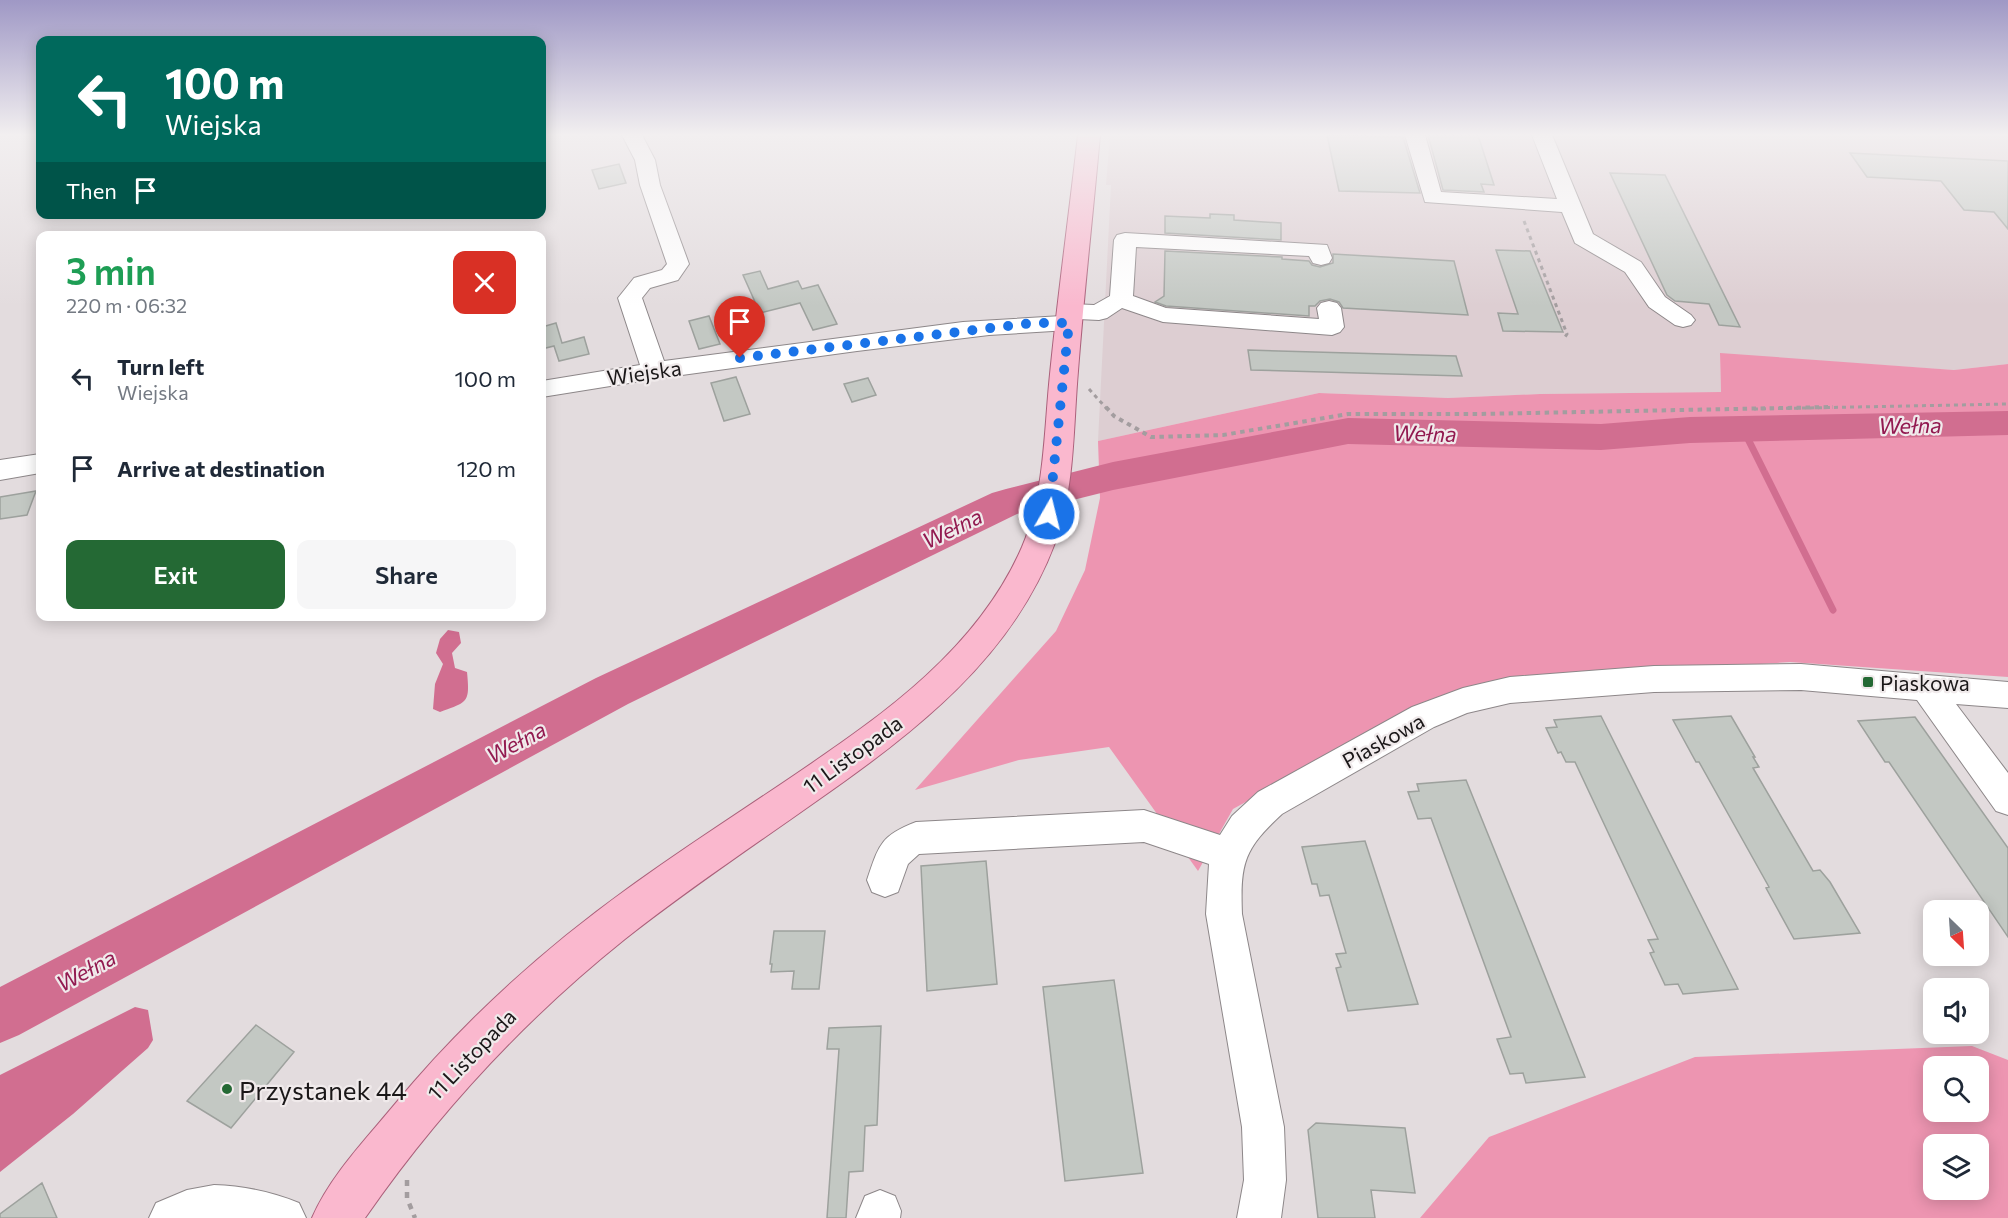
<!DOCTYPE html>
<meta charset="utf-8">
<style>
body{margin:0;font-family:Commissioner,sans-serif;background:#f6f6f7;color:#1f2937;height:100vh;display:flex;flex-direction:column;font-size:22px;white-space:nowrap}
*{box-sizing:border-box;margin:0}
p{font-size:20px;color:#747a83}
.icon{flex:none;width:33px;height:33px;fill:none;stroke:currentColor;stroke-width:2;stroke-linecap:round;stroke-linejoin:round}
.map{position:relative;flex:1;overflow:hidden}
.side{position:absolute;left:36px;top:231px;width:510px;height:390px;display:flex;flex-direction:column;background:#fff;border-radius:12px;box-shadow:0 3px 15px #0003}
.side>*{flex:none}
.guide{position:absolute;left:36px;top:36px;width:510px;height:183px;border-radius:12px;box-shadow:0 3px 15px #0003;background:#00695c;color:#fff;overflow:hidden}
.needle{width:39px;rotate:155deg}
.fabs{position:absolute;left:1923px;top:900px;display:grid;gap:12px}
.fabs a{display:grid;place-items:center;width:66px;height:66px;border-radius:12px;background:#fff;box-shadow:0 3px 15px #0003;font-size:30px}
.pin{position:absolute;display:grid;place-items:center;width:51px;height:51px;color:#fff;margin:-62px -26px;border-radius:50% 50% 50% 0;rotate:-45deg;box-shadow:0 0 6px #0007}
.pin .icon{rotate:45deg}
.me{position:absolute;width:66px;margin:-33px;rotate:8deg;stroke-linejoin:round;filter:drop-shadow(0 0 4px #0008)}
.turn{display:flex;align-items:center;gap:21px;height:126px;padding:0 30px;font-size:27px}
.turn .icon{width:78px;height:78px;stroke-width:2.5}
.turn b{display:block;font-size:42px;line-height:51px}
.then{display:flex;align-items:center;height:57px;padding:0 30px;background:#0003;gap:12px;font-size:22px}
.round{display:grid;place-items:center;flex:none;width:63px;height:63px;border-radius:12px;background:#f6f6f7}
.headline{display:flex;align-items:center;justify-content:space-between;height:102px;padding:0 30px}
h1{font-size:36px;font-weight:600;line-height:45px;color:#1e9e55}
.action{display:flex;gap:12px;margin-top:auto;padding:12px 30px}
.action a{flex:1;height:69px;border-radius:12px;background:#246934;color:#fff;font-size:24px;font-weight:600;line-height:69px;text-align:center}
.action a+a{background:#f6f6f7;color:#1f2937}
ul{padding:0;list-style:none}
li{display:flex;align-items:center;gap:18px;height:90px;padding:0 30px}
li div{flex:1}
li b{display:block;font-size:22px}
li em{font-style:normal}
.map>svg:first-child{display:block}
.built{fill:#ddced2}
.green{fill:#ed95b1;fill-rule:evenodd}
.water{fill:#d16e90}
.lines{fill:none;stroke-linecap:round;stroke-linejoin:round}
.stream{stroke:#d16e90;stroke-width:7}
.river{fill:#d16e90;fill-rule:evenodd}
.building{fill:#c3c8c3;stroke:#9da19d;stroke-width:1.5}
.minor-casing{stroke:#8d8789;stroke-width:2}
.major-casing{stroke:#aa607a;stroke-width:2}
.path-far2{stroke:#a39d9f;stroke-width:3;stroke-dasharray:4 4;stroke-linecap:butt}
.path-far1{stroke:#a39d9f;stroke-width:4;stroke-dasharray:4.5 4.5;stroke-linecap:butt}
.path{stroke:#a39d9f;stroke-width:4.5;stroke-dasharray:6 6;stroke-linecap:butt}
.minor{fill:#fff;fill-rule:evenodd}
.major{fill:#fab8ce;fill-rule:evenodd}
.route{stroke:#1a73e8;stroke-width:10;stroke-dasharray:0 18}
.poi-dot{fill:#246934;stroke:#f0eaeb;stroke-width:2}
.labels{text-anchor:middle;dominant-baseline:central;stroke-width:4.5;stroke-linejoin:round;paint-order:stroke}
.street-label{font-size:21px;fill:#1a1718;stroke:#f0eaeb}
.poi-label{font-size:21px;fill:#1a1718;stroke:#f0eaeb;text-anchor:start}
.water-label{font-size:22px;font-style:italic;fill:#921a50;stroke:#f0eaeb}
.near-poi-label{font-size:26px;fill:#1a1718;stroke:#f0eaeb;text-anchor:start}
</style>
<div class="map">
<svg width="2008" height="1218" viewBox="0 0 2008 1218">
<rect width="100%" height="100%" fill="#e3dcde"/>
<path class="built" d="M1110,135H2008V364L1954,370L1720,354L1721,392L1540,394L1448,398L1319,393L1098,441L1111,185H1106Z"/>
<path class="green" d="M1720,353L1954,370L2008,364V677L1790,662L1496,681L1424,704L1233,809L1198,871L1109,747L1019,760L915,790L1056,631L1085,570L1100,498L1098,441L1319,393L1448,398L1540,394L1721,392Z
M1972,1046L2008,1060V1218H1420L1489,1137L1695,1057ZM1934,1066H1978V1112H1934ZM1934,1144H1978V1190H1934Z"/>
<path class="water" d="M448,630L459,632L461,643L452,653L455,668L467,672C470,703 468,702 440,712L433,709L435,684L443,664L436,653L440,639Z
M135,1007L148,1010L153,1040L148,1048L73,1114L0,1172V1075Z"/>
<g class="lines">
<path class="stream" d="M1743,429L1833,610"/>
<path class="river" d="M2008,411V435L1690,443L1601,450L1348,444L1113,490L1017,514L628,704L19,1035L0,1043V987L596,678L992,493L1006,489L1113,462L1348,418L1601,424L1690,417Z"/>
</g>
<path class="building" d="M1327,135L1403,137L1420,193L1339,191Z
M1428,135H1478L1494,185L1481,184L1484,192L1443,190Z
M1850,153L2008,161V229L1994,212L1964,210L1941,181L1867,177Z
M619,164L626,183L599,189L592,170Z
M1610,173L1665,175L1740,327L1719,325L1709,304L1675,301L1667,295Z
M1210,214L1234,215V220L1281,223V240L1165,233V216L1210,218Z
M1496,250L1530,251L1563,332L1503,331L1498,313L1518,314Z
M1165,251L1282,257V259L1309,261L1312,265L1320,267L1333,263V254L1454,261L1468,315L1343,308L1339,302L1330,299L1320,301L1315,306H1309V316L1166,306L1155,302L1164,296Z
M760,271L768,289L798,281L802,289L818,285L837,324L813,330L800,303L760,313L743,275Z
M709,316L720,344L699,349L689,321Z
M556,323L562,343L584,337L589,354L559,361L554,346L542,349V327Z
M1248,350L1456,356L1462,376L1251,370Z
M736,377L750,414L724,421L711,383Z
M868,378L876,395L852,402L844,384Z
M36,491L27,515L0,519V497Z
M1601,716L1738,989L1683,994L1678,984L1665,985L1650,953L1654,952L1648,940L1658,939L1575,762H1566L1561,752L1558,753L1546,728L1557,727L1554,720Z
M1731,716L1755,757H1753L1759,767L1753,768L1813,871L1820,870L1830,882L1860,933L1794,939L1766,888L1769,887L1699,762H1696L1673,720Z
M1915,717L2008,848V937L1889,762H1885L1858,721Z
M1466,780L1521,916L1585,1077L1526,1083L1523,1073L1510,1074L1497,1039L1511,1037L1431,818L1418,819L1408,792L1419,791L1417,784Z
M1365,841L1418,1004L1348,1011L1336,968L1341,967L1336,954L1346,953L1329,895L1320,896L1317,884H1312L1302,847Z
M986,861L997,984L927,991L921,866Z
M774,931H825L819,989H792L794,971L771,972L772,964H770Z
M1114,980L1143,1173L1065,1181L1043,987Z
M256,1025L294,1052L231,1128L187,1101Z
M881,1026L877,1125L865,1126L863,1171L849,1172L846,1218H827L839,1049H827L829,1028Z
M1316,1123L1405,1128L1415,1193L1371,1190L1375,1218H1318L1308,1130Z
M42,1183L57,1218H0V1214Z"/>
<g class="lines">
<g class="minor-casing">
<path id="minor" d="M622,135H642L655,160L660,185L689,264L678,280L650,288L642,298L664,361L963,322L1062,316L1059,311L1063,306L1071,304L1094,305L1110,296L1114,240L1117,235L1125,233L1327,245L1332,258L1329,263L1321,265L1313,263L1309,256L1136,247L1133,296L1166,308L1319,319L1317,308L1321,303L1329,301L1337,303L1341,308L1344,327L1340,332L1332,335L1163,322L1122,308L1107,318L1099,320L1078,319L1081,323L1077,328L1069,330L989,335L857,351L660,378L542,397V381L640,365L618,298L634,278L662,270L667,264L640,185L635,160Z
M1405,135H1425L1441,192L1557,199L1532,135H1552L1593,234L1641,262L1665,297L1691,315L1695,320L1691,325L1683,327L1675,325L1649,307L1625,272L1575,243L1562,212L1425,202Z
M40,454V473L0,480V460Z
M1801,664L2008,682V708L1956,704L2008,773V815L1996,811L1917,700L1801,690L1654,692L1510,703L1467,713L1434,727L1282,814C1244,849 1240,863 1242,914L1284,1127L1286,1180L1281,1218H1237L1244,1180L1242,1127L1206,914L1209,864L1144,842L919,854L908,864L898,892L885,897L872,892L867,880C879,845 880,836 916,822L1144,810L1220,835L1232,816L1258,792L1412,707L1463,688L1510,677L1654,666Z
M214,1185C243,1186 273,1192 299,1203L306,1218H149L156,1203L187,1190Z
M880,1190L895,1196L901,1211L900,1218H856L865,1196Z"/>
</g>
<g class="major-casing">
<path id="major" d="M1078,135H1100C1093,214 1084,292 1078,371C1073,429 1075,488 1055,543C1012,658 915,732 818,800C753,846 687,890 625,939C525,1019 438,1113 365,1218H312C330,1176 366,1139 395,1104C463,1022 541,951 627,889C682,849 740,812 796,774C885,714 978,648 1022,547C1045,493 1044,431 1050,374C1058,294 1069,215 1078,135Z"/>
</g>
<path class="path-far2" d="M1524,221L1567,334L1565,337
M1089,389L1107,409
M1754,409L2008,404"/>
<path class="path-far1" d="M1106,407L1114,416L1151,437L1223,435L1348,414H1479L1833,407"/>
<path class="path" d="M407,1180V1198L415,1218"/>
<use href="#minor" class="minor"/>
<use href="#major" class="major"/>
</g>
<linearGradient id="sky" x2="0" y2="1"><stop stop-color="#9f98c5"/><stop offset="0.44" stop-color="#f2eff0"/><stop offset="1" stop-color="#f2eff0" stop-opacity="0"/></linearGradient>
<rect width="2008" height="306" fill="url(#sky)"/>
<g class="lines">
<path class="route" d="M740,358L1033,323H1069L1049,514"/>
</g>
<g class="poi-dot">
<rect x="1862" y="676" width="12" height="12" rx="3"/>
<circle cx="227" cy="1089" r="6"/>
</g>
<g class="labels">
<g class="street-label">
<text transform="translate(644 372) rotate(-8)">Wiejska</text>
<text transform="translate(1383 740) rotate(-29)">Piaskowa</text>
<text transform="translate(852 754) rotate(-36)">11 Listopada</text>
<text transform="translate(471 1054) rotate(-46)">11 Listopada</text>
</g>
<g class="poi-label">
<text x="1880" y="682">Piaskowa</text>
</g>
<g class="water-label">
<text transform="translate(1910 425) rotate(-1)">Wełna</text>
<text transform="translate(1425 433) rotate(1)">Wełna</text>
<text transform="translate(952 528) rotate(-26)">Wełna</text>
<text transform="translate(516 742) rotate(-28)">Wełna</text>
<text transform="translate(86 970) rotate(-28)">Wełna</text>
</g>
<g class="near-poi-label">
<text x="239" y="1089">Przystanek 44</text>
</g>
</g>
</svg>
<div class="fabs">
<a><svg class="needle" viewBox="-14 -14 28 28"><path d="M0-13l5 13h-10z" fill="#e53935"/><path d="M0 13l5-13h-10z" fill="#747a83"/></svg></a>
<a><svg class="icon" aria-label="sound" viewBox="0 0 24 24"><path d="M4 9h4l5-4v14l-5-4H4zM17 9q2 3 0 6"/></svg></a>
<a><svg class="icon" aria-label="search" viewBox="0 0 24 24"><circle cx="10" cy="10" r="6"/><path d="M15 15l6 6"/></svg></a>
<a><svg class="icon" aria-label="layers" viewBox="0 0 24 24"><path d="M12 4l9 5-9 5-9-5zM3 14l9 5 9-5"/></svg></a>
</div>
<div class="pin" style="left:740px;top:358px;background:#d93025"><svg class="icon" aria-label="arrive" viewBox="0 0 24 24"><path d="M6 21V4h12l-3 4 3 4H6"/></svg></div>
<svg class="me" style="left:1049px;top:514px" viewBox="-20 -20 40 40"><circle r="17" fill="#1a73e8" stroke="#fff" stroke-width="3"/><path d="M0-11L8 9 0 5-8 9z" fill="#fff"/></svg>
<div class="guide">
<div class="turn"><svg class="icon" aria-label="left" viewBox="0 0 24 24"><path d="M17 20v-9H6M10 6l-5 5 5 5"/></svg><div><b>100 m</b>Wiejska</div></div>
<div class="then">Then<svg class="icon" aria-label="arrive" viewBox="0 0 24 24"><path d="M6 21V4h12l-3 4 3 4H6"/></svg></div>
</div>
<section class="side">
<div class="headline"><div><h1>3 min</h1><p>220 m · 06:32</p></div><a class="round" style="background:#d93025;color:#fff"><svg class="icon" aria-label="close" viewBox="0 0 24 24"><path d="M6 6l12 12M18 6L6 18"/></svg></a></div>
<ul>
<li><svg class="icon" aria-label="left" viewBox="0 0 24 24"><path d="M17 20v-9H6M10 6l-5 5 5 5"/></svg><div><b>Turn left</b><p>Wiejska</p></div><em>100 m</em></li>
<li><svg class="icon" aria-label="arrive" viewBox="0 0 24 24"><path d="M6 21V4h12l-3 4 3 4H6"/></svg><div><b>Arrive at destination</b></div><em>120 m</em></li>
</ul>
<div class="action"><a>Exit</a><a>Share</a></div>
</section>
</div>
